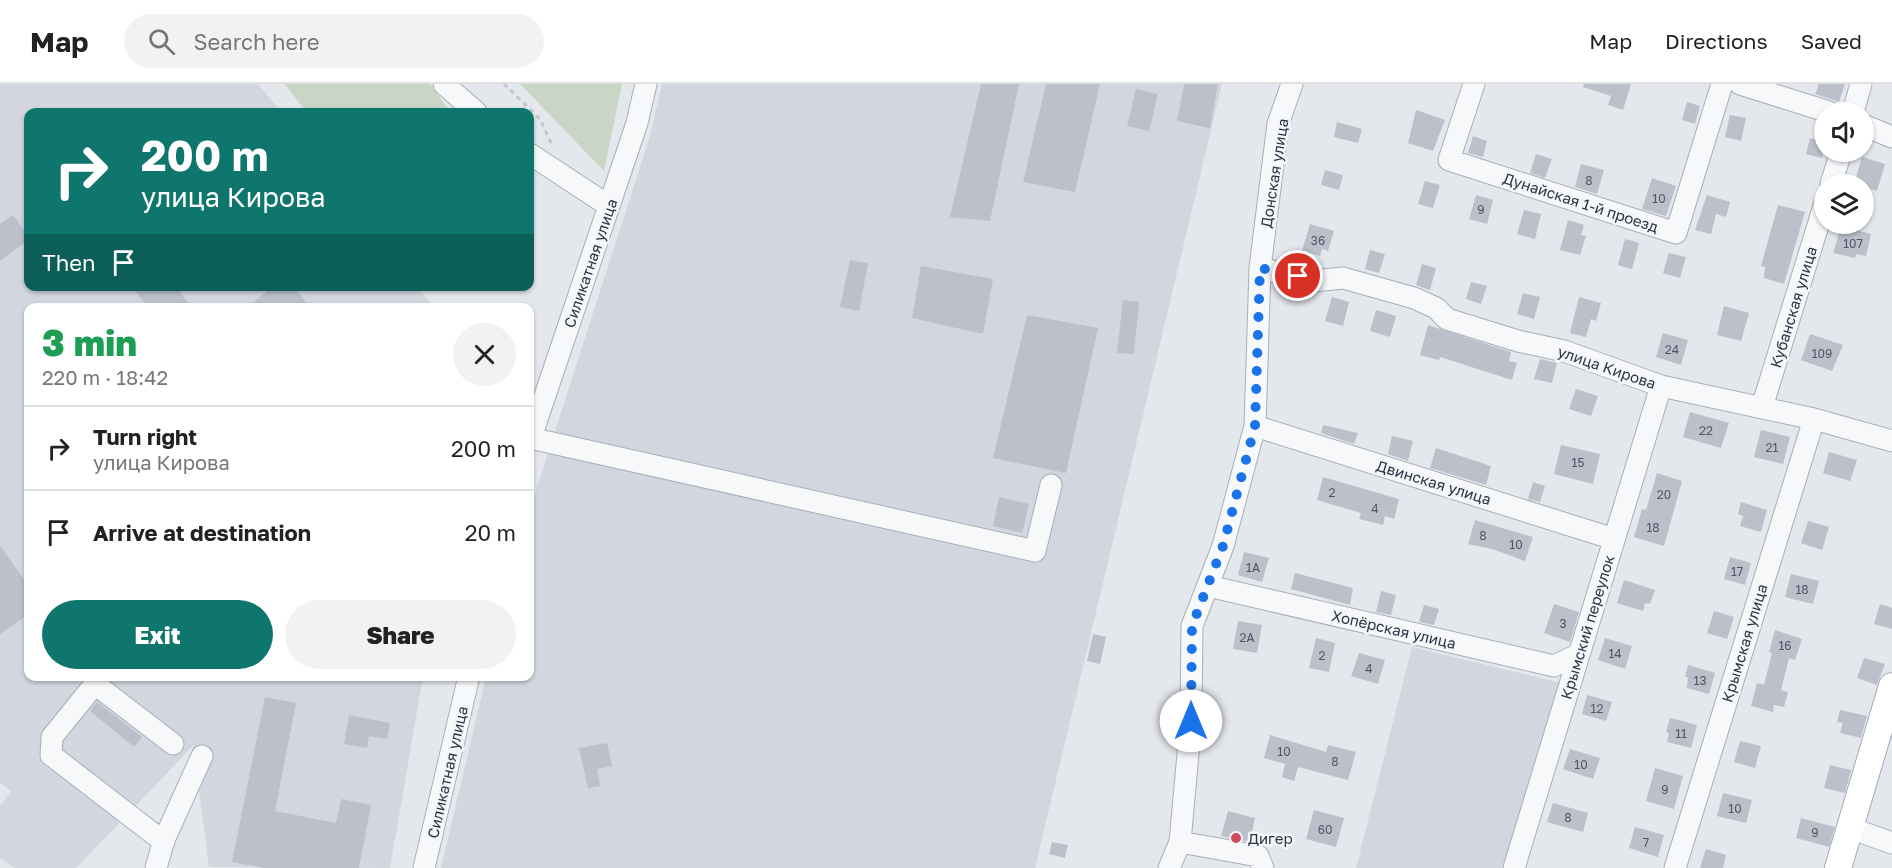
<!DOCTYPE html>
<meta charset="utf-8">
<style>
body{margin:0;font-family:"Golos Text",sans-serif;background:#f2f2f2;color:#222;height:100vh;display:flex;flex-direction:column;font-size:22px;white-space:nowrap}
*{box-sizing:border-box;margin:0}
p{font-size:20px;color:#767676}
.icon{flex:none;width:33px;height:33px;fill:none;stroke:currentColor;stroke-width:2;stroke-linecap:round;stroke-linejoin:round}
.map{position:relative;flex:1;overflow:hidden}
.panel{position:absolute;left:24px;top:219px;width:510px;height:378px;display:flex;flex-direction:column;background:#fff;border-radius:12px;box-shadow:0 2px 4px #0004}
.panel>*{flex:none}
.top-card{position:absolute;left:24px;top:24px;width:510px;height:183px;border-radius:12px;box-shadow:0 2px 4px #0004;background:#0f766e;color:#fff;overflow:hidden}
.controls{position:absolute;left:1814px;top:18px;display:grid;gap:12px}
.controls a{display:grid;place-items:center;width:60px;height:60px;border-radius:50%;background:#fff;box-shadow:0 2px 4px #0004;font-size:30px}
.pin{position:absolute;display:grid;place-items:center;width:51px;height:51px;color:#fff;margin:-26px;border:3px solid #fff;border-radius:50%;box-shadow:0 2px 6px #0007}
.me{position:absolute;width:66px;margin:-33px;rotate:0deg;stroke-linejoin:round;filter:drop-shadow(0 0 4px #0008)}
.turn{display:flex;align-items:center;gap:21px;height:126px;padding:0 18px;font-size:27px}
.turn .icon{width:78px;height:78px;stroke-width:2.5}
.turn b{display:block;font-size:42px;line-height:51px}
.then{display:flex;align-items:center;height:57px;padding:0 18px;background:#0003;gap:12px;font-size:22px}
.round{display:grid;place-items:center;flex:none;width:63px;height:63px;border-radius:32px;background:#f2f2f2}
.head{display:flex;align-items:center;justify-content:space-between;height:102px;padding:0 18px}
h1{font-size:36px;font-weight:800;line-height:45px;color:#1e9e55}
.action{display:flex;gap:12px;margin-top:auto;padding:12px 18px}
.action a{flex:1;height:69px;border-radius:36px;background:#0f766e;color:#fff;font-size:24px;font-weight:800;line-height:69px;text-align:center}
.action a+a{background:#f2f2f2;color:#222}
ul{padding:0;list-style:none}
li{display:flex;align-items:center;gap:18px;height:84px;padding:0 18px;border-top:2px solid #e0e0e0}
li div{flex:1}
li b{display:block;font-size:22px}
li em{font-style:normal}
header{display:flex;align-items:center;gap:36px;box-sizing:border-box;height:84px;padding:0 30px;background:#fff;border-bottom:2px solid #e0e0e0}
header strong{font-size:28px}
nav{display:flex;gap:33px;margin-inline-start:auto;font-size:21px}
.search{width:420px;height:54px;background:#f2f2f2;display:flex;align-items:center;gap:15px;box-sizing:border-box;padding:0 21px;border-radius:33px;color:#767676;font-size:22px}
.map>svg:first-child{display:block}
.built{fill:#d2d6de}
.green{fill:#c9d6c5}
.building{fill:#bbc0ca}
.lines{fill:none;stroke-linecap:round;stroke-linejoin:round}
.minor-casing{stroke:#a9aeb7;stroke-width:23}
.major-casing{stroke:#a3abb8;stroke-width:28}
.path{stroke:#c2c5cb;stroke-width:3;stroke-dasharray:4.5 4.5;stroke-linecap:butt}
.minor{stroke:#f7f8fa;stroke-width:21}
.major{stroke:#fff;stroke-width:26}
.route{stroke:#1a73e8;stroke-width:10;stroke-dasharray:0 18}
.poi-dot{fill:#d1495b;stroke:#f4f6f9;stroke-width:2}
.labels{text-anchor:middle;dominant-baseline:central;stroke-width:5;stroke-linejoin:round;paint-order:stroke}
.number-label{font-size:12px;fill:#4f5766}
.street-label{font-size:15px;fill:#2b3445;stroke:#f4f6f9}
.poi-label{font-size:15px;fill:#2b3445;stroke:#f4f6f9;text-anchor:start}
</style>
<header>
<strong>Map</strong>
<div class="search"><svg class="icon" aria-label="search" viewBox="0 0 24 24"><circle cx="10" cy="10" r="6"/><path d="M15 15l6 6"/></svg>Search here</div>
<nav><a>Map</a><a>Directions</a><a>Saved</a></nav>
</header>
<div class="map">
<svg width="1892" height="784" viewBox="0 0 1892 784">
<rect width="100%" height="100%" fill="#e4e7ec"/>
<path class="built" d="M0,0H258L281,28H28V202L417,203L434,223L28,224V592L423,593L390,784L209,783L193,662L76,784H15L0,774V722L11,707L0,699Z
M662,0H1222L1035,784H441L486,593L530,592V425L650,52Z
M1412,563L1561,599L1505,784H1356Z"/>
<path class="green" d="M285,0H430L450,28H306Z
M520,0H622L604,87Z"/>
<path class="building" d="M981,0H1019L990,137L950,133Z
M1046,0H1100L1075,108L1023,98Z
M1184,0H1218L1210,44L1177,37Z
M1584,0H1631L1623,26L1608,21L1611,12L1583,3Z
M1819,0H1845L1839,18L1815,10Z
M1136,5L1158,10L1149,47L1127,42Z
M1687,18L1700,22L1695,40L1682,36Z
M1416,26L1445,36L1433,67L1408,59Z
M1730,31L1746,34L1741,57L1725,53Z
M1337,38L1362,45L1358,59L1334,53Z
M1473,52L1487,57L1483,73L1468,69Z
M1810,54L1824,58L1822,74L1806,70Z
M1536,70L1552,75L1545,94L1530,89Z
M1862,73L1885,80L1877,107L1863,103V100H1854Z
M1581,80L1604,86L1597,110L1575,103Z
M1325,86L1343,91L1339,106L1321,101Z
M1652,94L1676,102L1666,132L1642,125Z
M1425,97L1440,101L1433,124L1418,120Z
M1476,111L1493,116L1487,140L1469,135Z
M1707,111L1730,118L1726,133L1716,130L1711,150L1695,146Z
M1778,121L1805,128L1784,200L1764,194L1765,183L1761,182Z
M1524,126L1541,130L1535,155L1517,150Z
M13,131L28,152V156L0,177V140Z
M1568,136L1584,141L1581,151L1586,152L1580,171L1560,166Z
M1310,140L1334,147L1328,167L1322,165L1320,172L1302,167Z
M1841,142L1871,150L1866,172L1856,170L1855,174L1833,169Z
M1625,155L1639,159L1632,185L1618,181Z
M1370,166L1385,170L1379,189L1365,185Z
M1669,169L1686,173L1680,194L1663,189Z
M850,176L868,179L859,227L840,223Z
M1422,180L1436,184L1430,206L1416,201Z
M921,182L993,195L983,250L912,234Z
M1471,198L1487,202L1481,220L1466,215Z
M132,202H176L192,224H148Z
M273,202H294L310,224H247Z
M1523,209L1540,213L1534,235L1517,230Z
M1332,213L1349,218L1343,242L1325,237Z
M1579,213L1601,219L1596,237L1591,235L1586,253L1570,249Z
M1123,216L1139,218L1134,270L1117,269Z
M1724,222L1749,229L1741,257L1717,251Z
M1376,226L1396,232L1390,253L1370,247Z
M1027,231L1098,244L1066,389L993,374Z
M1428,241L1511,268L1509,277L1517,279L1512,296L1440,273L1439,276L1420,271Z
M1663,249L1688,256L1681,281L1656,273Z
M1810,250L1843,261L1832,287L1801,276Z
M1540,275L1557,279L1552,299L1534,295Z
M1576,305L1598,312L1591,332L1569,325Z
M1690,328L1729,339L1721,364L1683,353Z
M1323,341L1358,349L1354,360L1321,349Z
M1761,346L1790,353L1783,380L1754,373Z
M1392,352L1413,357L1408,377L1388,370Z
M1561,361L1600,370L1593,400L1554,390Z
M1436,364L1491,382L1486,401L1430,384Z
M1829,368L1857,376L1850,397L1823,389Z
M1657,389L1682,397L1664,462L1634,453L1642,425L1646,426Z
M1323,393L1399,415L1394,435L1385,432L1383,441L1359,435L1361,429L1317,416Z
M1533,398L1545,402L1540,418L1528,415Z
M999,413L1029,420L1022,449L993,442Z
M1741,418L1767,426L1761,448L1740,442L1743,432L1738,430Z
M1475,436L1533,453L1525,477L1492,465L1468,460Z
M1808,437L1829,443L1822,466L1801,459Z
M0,462L28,501V530L0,550Z
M1244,468L1269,474L1262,498L1238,491Z
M1730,473L1751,479L1745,501L1724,495Z
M1295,489L1353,504L1350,521L1291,505Z
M1791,490L1819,497L1813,520L1785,513Z
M1624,496L1655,506L1650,520L1645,519L1643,527L1617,519Z
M1381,507L1396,511L1391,531L1376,528Z
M1554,520L1579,528L1570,558L1544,549Z
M1880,520L1892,524V545L1874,540Z
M1424,521L1439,525L1434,541L1419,538Z
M1714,527L1734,533L1727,555L1707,549Z
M1238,537L1262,541L1257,569L1233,565Z
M1775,546L1802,555L1795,576L1789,574L1781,606L1788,608L1784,623L1774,621L1773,628L1751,622L1757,599L1764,601L1772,569L1769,568Z
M1093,550L1106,553L1100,580L1087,577Z
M1316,554L1335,559L1329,588L1309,584Z
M1605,554L1632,562L1625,585L1598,576Z
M1359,569L1385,576L1378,600L1351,592Z
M1864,574L1885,580L1877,601L1857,594Z
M1688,581L1715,589L1709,610L1687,604L1688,593H1685Z
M1587,611L1612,618L1606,637L1582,630Z
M265,613L296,619L275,727L336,739L341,715L371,721L359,784H264L232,778Z
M97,618L142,653L134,663L90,627Z
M1840,626L1867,632L1861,654L1840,649L1843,639L1837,638Z
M349,631L390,639L387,655L369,652L367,664L344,660Z
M1670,634L1697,641L1691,664L1667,658L1669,649L1666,648Z
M1270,651L1326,668L1328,661L1356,668L1348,696L1298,683L1294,697L1282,693L1285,680L1264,674Z
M1740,657L1761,662L1755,684L1734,678Z
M607,659L612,682L597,685L600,702L588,704L579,664Z
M1570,665L1600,674L1593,695L1563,685Z
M1830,681L1851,686L1845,709L1824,704Z
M1655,684L1683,692L1674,725L1646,717Z
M1723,709L1752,716L1746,739L1717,732Z
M1553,719L1588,729L1583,748L1547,738Z
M1314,726L1344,734L1336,763L1306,755Z
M1228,727L1255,734L1250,758L1221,752Z
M1801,734L1835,743L1829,763L1796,754Z
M1635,743L1664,751L1658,773L1629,764Z
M1052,758L1068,761L1065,774L1049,770Z
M1706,765L1726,771L1723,784H1700Z"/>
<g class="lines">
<g class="minor-casing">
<path id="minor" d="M444,0L476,28
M1474,0L1449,76L1676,149L1722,0
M1740,0L1829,28
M1853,28L1861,0
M1863,41L1892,53
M530,70L609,122
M1831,100L1841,68
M1260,184L1313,197L1343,194L1414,214L1436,224L1447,235L1518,257L1564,267L1661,302L1814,335L1892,357
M1762,323L1824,122
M1255,342L1614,455
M530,354L1035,467L1051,401
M530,356L637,39L646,0
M1208,502L1554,582L1579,570
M1850,744L1892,759
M164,758L51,671L52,653L95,600L173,660
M1180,758L1191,637L1192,542L1223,462L1255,342L1260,184L1278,40L1292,0
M156,784L164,756L202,672
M424,784L469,592
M1169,784L1180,758L1258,772L1263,784
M1514,784L1661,302
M1675,784L1814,335"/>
</g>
<g class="major-casing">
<path id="major" d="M1838,784L1892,602"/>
</g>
<path class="path" d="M504,0L540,35L553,63"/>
<use href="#minor" class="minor"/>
<use href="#major" class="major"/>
</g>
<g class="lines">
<path class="route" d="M1191,637L1192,542L1223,462L1255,342L1260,184L1298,192"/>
</g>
<circle class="poi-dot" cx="1236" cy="754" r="6"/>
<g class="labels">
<g class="number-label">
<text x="1589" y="96">8</text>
<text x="1659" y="114">10</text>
<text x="1481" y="125">9</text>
<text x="1318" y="156">36</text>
<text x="1853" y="159">107</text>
<text x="1672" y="265">24</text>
<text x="1822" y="269">109</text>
<text x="1706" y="346">22</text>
<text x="1772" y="363">21</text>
<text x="1578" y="378">15</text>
<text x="1332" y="408">2</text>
<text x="1664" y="410">20</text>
<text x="1375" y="424">4</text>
<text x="1653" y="443">18</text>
<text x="1483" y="451">8</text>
<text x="1516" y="460">10</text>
<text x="1253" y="483">1А</text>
<text x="1737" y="487">17</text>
<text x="1802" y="505">18</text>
<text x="1563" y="539">3</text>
<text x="1247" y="553">2А</text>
<text x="1785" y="561">16</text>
<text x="1615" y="569">14</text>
<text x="1322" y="571">2</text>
<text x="1369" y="584">4</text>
<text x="1700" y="596">13</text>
<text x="1597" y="624">12</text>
<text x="1681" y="649">11</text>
<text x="1284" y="667">10</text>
<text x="1335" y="677">8</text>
<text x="1581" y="680">10</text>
<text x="1665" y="705">9</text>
<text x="1735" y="724">10</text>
<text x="1568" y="733">8</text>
<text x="1325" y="745">60</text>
<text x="1815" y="748">9</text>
<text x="1646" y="758">7</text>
</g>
<g class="street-label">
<text transform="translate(1274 89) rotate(-81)">Донская улица</text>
<text transform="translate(1581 118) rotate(18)">Дунайская 1-й проезд</text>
<text transform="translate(590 179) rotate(-71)">Силикатная улица</text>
<text transform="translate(1793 223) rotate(-73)">Кубанская улица</text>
<text transform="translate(1607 283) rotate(19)">улица Кирова</text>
<text transform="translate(1434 398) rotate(17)">Двинская улица</text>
<text transform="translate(1587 543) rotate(-73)">Крымский переулок</text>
<text transform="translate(1394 545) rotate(13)">Хопёрская улица</text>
<text transform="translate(1744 559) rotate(-73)">Крымская улица</text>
<text transform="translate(447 688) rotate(-77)">Силикатная улица</text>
</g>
<g class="poi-label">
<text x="1248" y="754">Дигер</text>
</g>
</g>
</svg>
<div class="controls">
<a><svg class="icon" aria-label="sound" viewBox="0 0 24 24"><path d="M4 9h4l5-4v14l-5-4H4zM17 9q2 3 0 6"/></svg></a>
<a><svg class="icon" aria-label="layers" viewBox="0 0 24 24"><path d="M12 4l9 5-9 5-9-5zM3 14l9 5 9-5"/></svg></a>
</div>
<div class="pin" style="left:1298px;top:192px;background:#d93025"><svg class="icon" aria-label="arrive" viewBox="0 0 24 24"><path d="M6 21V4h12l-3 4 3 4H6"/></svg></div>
<svg class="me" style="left:1191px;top:637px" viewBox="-20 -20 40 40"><circle r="19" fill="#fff"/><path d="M0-13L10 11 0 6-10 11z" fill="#1a73e8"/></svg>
<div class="top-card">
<div class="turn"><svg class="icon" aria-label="right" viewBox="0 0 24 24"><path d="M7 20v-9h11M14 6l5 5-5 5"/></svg><div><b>200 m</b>улица Кирова</div></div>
<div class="then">Then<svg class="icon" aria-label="arrive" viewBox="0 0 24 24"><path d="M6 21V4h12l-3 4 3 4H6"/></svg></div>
</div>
<section class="panel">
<div class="head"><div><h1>3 min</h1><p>220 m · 18:42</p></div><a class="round"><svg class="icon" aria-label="close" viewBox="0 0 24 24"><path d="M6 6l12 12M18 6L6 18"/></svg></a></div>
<ul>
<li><svg class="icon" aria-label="right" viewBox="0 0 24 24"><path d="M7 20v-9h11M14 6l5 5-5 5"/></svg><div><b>Turn right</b><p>улица Кирова</p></div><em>200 m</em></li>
<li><svg class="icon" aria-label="arrive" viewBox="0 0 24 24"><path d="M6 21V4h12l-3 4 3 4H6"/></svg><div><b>Arrive at destination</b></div><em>20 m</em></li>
</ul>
<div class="action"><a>Exit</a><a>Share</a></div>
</section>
</div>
